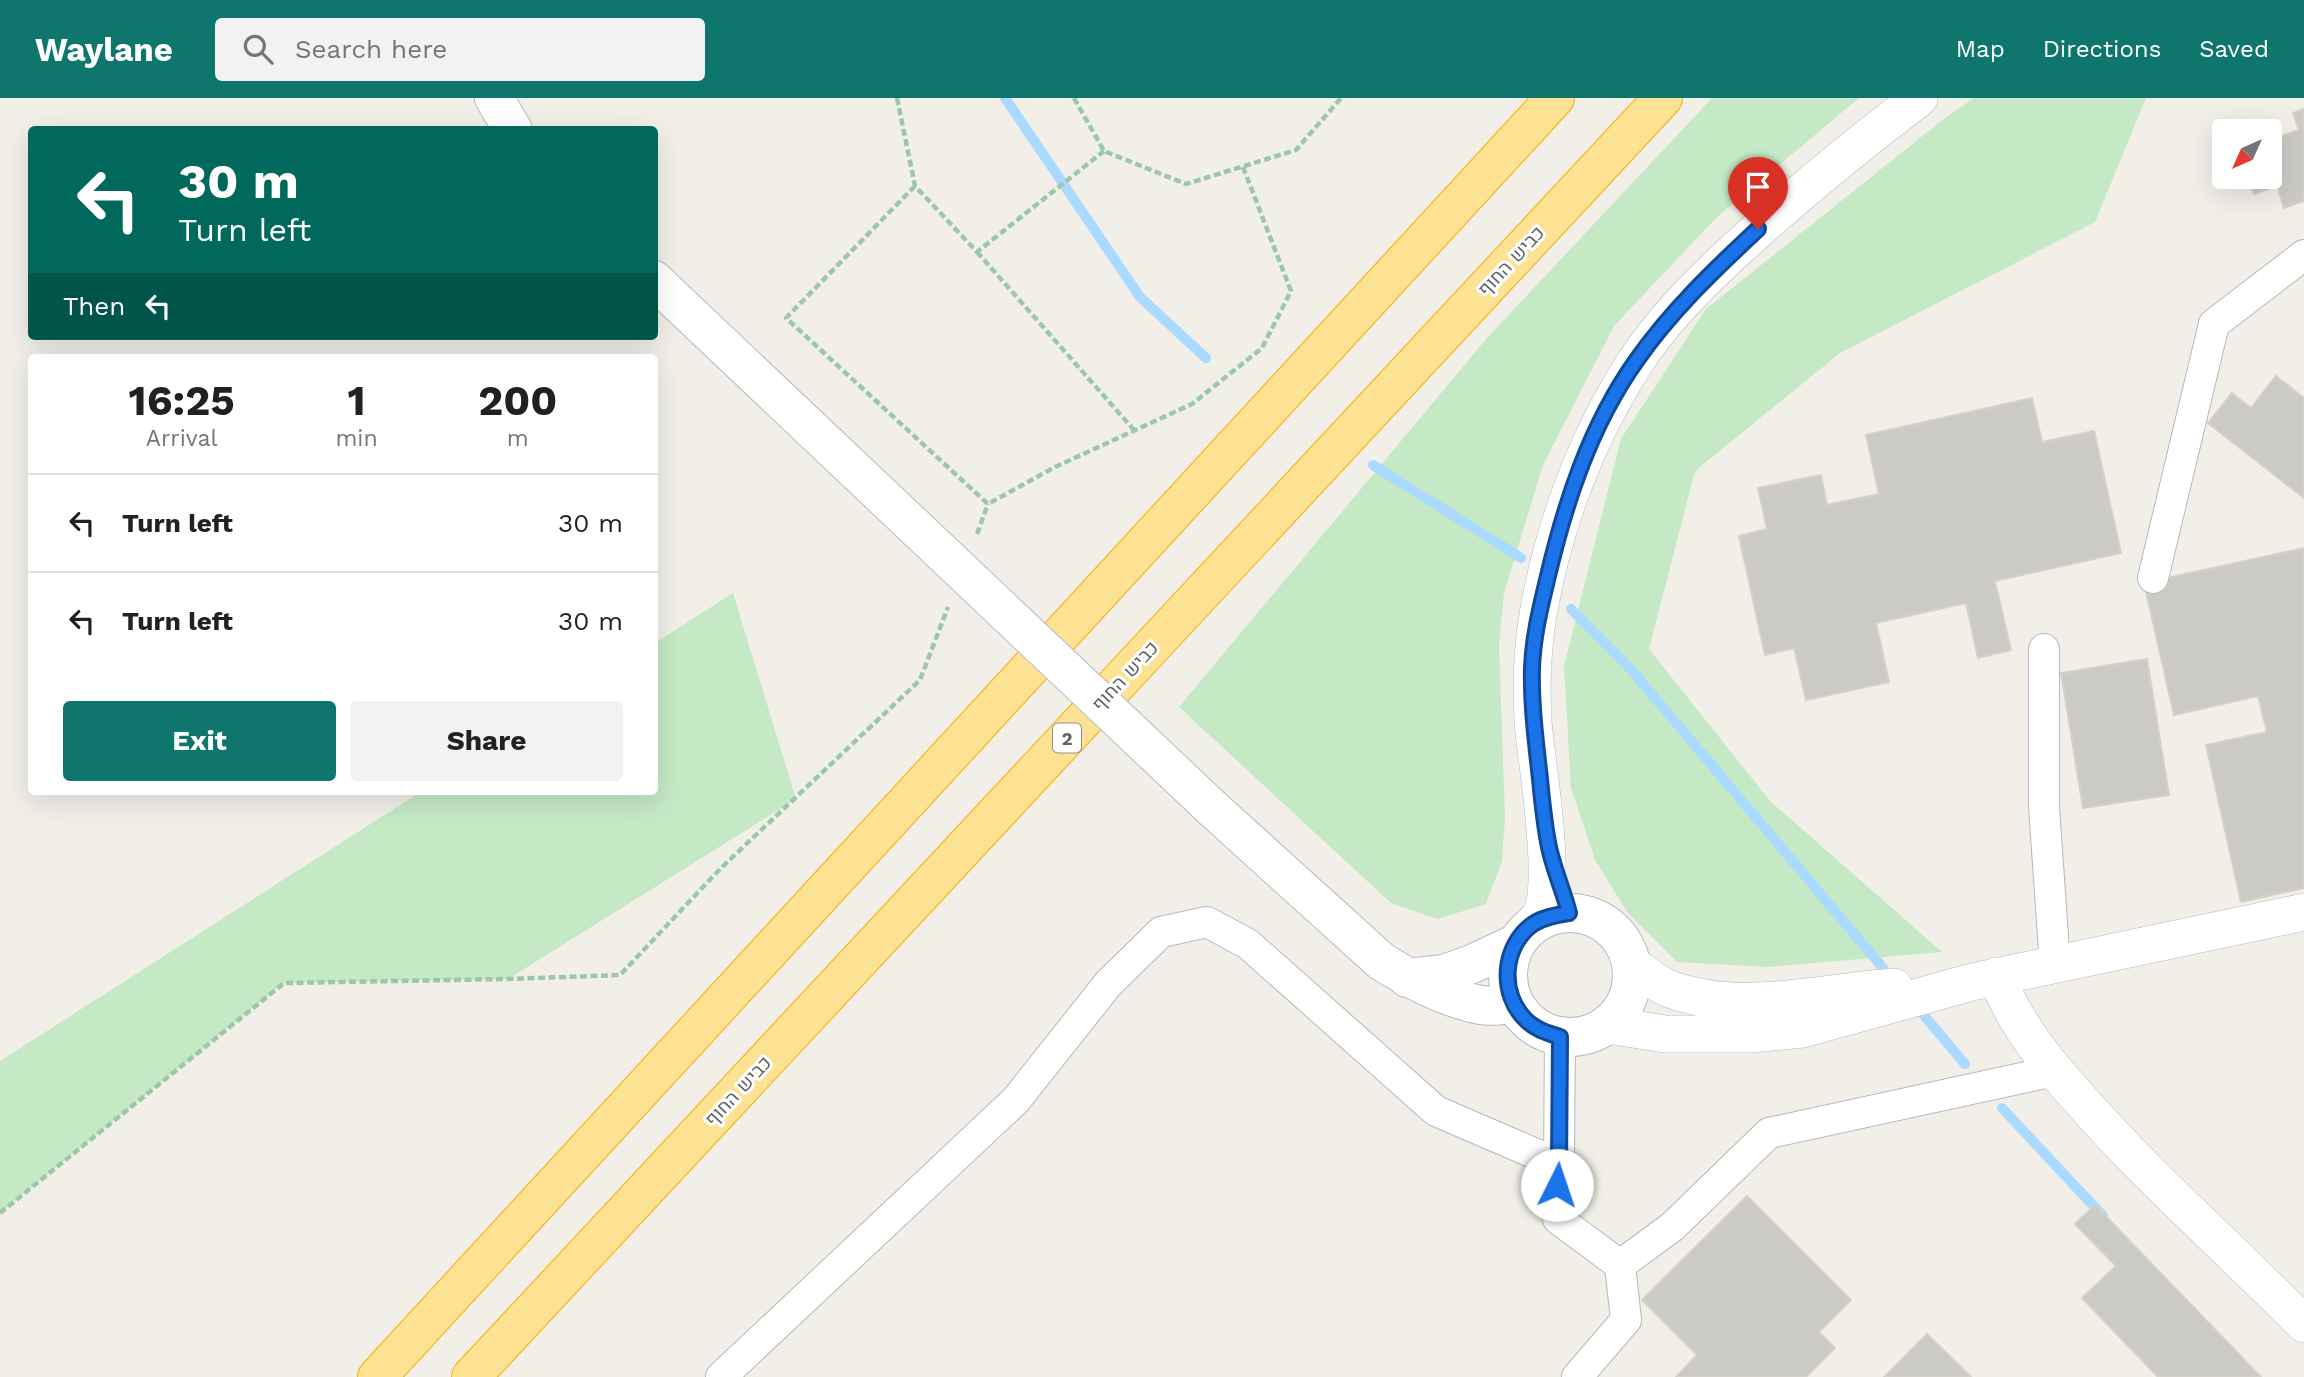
<!DOCTYPE html>
<meta charset="utf-8">
<style>
body{margin:0;font-family:"Work Sans",Heebo,sans-serif;background:#f2f2f2;color:#202124;height:100vh;display:flex;flex-direction:column;font-size:26px;white-space:nowrap}
*{box-sizing:border-box;margin:0}
p{font-size:23px;color:#757577}
.icon{flex:none;width:38px;height:38px;fill:none;stroke:currentColor;stroke-width:2;stroke-linecap:round;stroke-linejoin:round}
.map{position:relative;flex:1;overflow:hidden}
.panel{position:absolute;left:28px;top:256px;width:630px;height:441px;display:flex;flex-direction:column;background:#fff;border-radius:7px;box-shadow:0 7px 28px #0002}
.panel>*{flex:none}
.guide{position:absolute;left:28px;top:28px;width:630px;height:214px;border-radius:7px;box-shadow:0 7px 28px #0002;background:#00695c;color:#fff;overflow:hidden}
.needle{width:46px;rotate:225deg}
.buttons{position:absolute;left:2212px;top:21px;display:grid;gap:14px}
.buttons a{display:grid;place-items:center;width:70px;height:70px;border-radius:7px;background:#fff;box-shadow:0 7px 28px #0002;font-size:35px}
.pin{position:absolute;display:grid;place-items:center;width:60px;height:60px;color:#fff;margin:-72px -30px;border-radius:50% 50% 50% 0;rotate:-45deg;box-shadow:0 0 7px #0007}
.pin .icon{rotate:45deg}
.me{position:absolute;width:77px;margin:-38px;rotate:4deg;stroke-linejoin:round;filter:drop-shadow(0 0 5px #0008)}
.turn{display:flex;align-items:center;gap:24px;height:147px;padding:0 35px;font-size:32px}
.turn .icon{width:91px;height:91px;stroke-width:2.5}
.turn b{display:block;font-size:49px;line-height:60px}
.then{display:flex;align-items:center;height:66px;padding:0 35px;background:#0003;gap:14px;font-size:26px}
.eta{display:flex;justify-content:space-evenly;align-items:center;height:119px;text-align:center}
.eta b{font-size:42px;font-weight:700;line-height:49px}
.primary-button{display:flex;gap:14px;margin-top:auto;padding:14px 35px}
.primary-button a{flex:1;height:80px;border-radius:7px;background:#0f766e;color:#fff;font-size:28px;font-weight:700;line-height:80px;text-align:center}
.primary-button a+a{background:#f2f2f2;color:#202124}
ul{padding:0;list-style:none}
li{display:flex;align-items:center;gap:21px;height:98px;padding:0 35px;border-top:2px solid #e0e0e0}
li div{flex:1}
li b{display:block;font-size:26px}
li em{font-style:normal}
header{display:flex;align-items:center;gap:42px;box-sizing:border-box;height:98px;padding:0 35px;background:#0f766e;color:#fff}
header strong{font-size:33px}
nav{display:flex;gap:38px;margin-inline-start:auto;font-size:24px}
.search{width:490px;height:63px;background:#f2f2f2;display:flex;align-items:center;gap:18px;box-sizing:border-box;padding:0 24px;border-radius:7px;color:#757577;font-size:26px}
.map>svg:first-child{display:block}
.green{fill:#c5e8c5}
.lines{fill:none;stroke-linecap:round;stroke-linejoin:round}
.stream{stroke:#aadaff;stroke-width:10}
.building{fill:#cccac5;stroke:#d6d1c6;stroke-width:2}
.minor-casing{stroke:#b5b8bc;stroke-width:32}
.tertiary-casing{stroke:#b5b8bc;stroke-width:38}
.secondary-casing{stroke:#b6babf;stroke-width:40}
.motorway-casing{stroke:#f9ab00;stroke-width:40}
.path{stroke:#9cc7a9;stroke-width:4.5;stroke-dasharray:7 3.5;stroke-linecap:butt}
.minor{stroke:#fff;stroke-width:30}
.tertiary{stroke:#fff;stroke-width:37}
.secondary{stroke:#fff;stroke-width:38}
.motorway{stroke:#fde293;stroke-width:38}
.secondary-bridge-casing{stroke:#b6babf;stroke-width:40;stroke-linecap:butt}
.secondary-bridge{stroke:#fff;stroke-width:38}
.route-casing{stroke:#114b97;stroke-width:18}
.route{stroke:#1a73e8;stroke-width:12}
.labels{text-anchor:middle;dominant-baseline:central;stroke-width:6;stroke-linejoin:round;paint-order:stroke}
.shield{fill:#fff;stroke:#8f9295;stroke-width:2}
.shield-label{font-size:18px;font-weight:bold;fill:#5f6368}
.street-label{font-size:19px;fill:#5f6368;stroke:#fff}
</style>
<header>
<strong>Waylane</strong>
<div class="search"><svg class="icon" aria-label="search" viewBox="0 0 24 24"><circle cx="10" cy="10" r="6"/><path d="M15 15l6 6"/></svg>Search here</div>
<nav><a>Map</a><a>Directions</a><a>Saved</a></nav>
</header>
<div class="map">
<svg width="2304" height="1279" viewBox="0 0 2304 1279">
<rect width="100%" height="100%" fill="#f1efe8"/>
<path class="green" d="M1712,0H1859L1716,120L1614,228L1543,367L1504,495L1499,547L1505,719L1502,763L1486,806L1437,821L1391,805L1179,609L1487,240Z
M1974,0H2146L2095,124L1840,255L1695,373L1649,551L1770,703L1942,854L1767,869L1677,864L1627,814L1595,762L1571,690L1564,568L1621,341L1706,211L1945,20Z
M733,495L796,701L508,881L284,885L0,1115V963L422,693H654L655,545Z"/>
<g class="lines">
<path class="stream" d="M1005,0L1140,199L1206,260
M1373,367L1521,460
M1571,511L1628,568L1883,870
M1916,908L1965,966
M2002,1010L2103,1118"/>
</g>
<path class="building" d="M2304,11V103L2284,110L2277,88L2254,96L2248,79H2270V42L2299,32L2293,15Z
M2276,278L2304,300V400L2208,325L2232,295L2251,310Z
M2032,300L2042,344L2094,333L2121,455L1995,483L2011,552L1978,560L1966,505L1876,525L1889,584L1806,602L1794,550L1765,557L1739,438L1767,431L1758,390L1821,377L1827,407L1879,396L1866,337Z
M2304,450V790L2241,804L2206,647L2267,634L2258,598L2174,617L2144,485Z
M2147,561L2169,697L2083,710L2061,575Z
M1747,1098L1851,1202L1819,1234L1835,1250L1806,1279H1676L1697,1257L1642,1202Z
M2095,1107L2261,1279H2158L2082,1200L2116,1168L2075,1126Z
M1927,1236L1971,1279H1884Z"/>
<g class="lines">
<g class="minor-casing">
<path id="minor" d="M2153,480L2214,226L2304,157
M2044,551V709L2055,867
M1560,939L1559,1066L1555,1108L1558,1121L1620,1167L1672,1129L1769,1035L2054,973
M721,1279L1016,1002L1108,886L1161,834L1207,824L1248,846L1436,1013L1559,1066
M1577,1279L1626,1222L1620,1167"/>
</g>
<g class="tertiary-casing">
<path id="tertiary" d="M1534,825C1563,800 1535,661 1533,623C1531,587 1532,552 1538,517C1553,429 1586,341 1634,266C1662,222 1701,184 1740,148C1797,96 1857,47 1919,0
M1631,866C1643,874 1655,885 1667,890C1739,918 1820,894 1894,889
M1997,878C2017,933 2056,975 2095,1018C2161,1091 2235,1156 2304,1226
M1608,927L1665,936H1751L1803,931L1972,884L2304,814"/>
</g>
<g class="secondary-casing">
<path id="secondary" d="M494,0L513,32
M654,182L675,202
M1212,710L1381,863C1409,881 1448,901 1481,907C1491,909 1504,907 1514,906
M1508 877a62 62 0 1 1 124 0a62 62 0 1 1-124 0Z
M1407,880L1444,876L1472,866L1515,846"/>
</g>
<g class="motorway-casing">
<path id="motorway" d="M377,1279L1555,0
M471,1279L1663,0"/>
</g>
<path class="path" d="M897,0L915,88L977,154L1104,53
M1074,0L1104,53L1186,86L1296,52L1341,0
M915,88L786,220L988,406L1055,369L1192,306L1262,250L1291,193L1243,69
M977,154L1134,332
M977,436L988,406
M0,1115L284,885L508,881L620,877L720,771L920,582L948,509"/>
<use href="#minor" class="minor"/>
<use href="#tertiary" class="tertiary"/>
<use href="#secondary" class="secondary"/>
<use href="#motorway" class="motorway"/>
<g class="secondary-bridge-casing">
<path id="secondary-bridge" d="M675,202L1212,710"/>
</g>
<use href="#secondary-bridge" class="secondary-bridge"/>
</g>
<g class="lines">
<g class="route-casing">
<path id="route" d="M1557,1087L1559,1066L1560,939C1548,935 1536,932 1526,922C1499,896 1502,848 1533,826C1544,819 1557,817 1569,815C1563,791 1552,768 1548,744C1544,723 1542,702 1540,681C1536,644 1531,607 1532,570C1533,540 1540,511 1547,482C1565,405 1590,328 1636,263C1671,213 1714,172 1758,131"/>
</g>
<use href="#route" class="route"/>
</g>
<g class="labels">
<rect class="shield" x="1053" y="625.5" width="28" height="29" rx="5"/>
<g class="shield-label">
<text x="1067" y="640">2</text>
</g>
<g class="street-label">
<text transform="translate(1511 163) rotate(-47)">כביש החוף</text>
<text transform="translate(1125 578) rotate(-47)">כביש החוף</text>
<text transform="translate(738 993) rotate(-47)">כביש החוף</text>
</g>
</g>
</svg>
<div class="buttons">
<a><svg class="needle" viewBox="-14 -14 28 28"><path d="M0-13l5 13h-10z" fill="#e53935"/><path d="M0 13l5-13h-10z" fill="#757577"/></svg></a>
</div>
<div class="pin" style="left:1758px;top:131px;background:#d93025"><svg class="icon" aria-label="arrive" viewBox="0 0 24 24"><path d="M6 21V4h12l-3 4 3 4H6"/></svg></div>
<svg class="me" style="left:1557px;top:1087px" viewBox="-20 -20 40 40"><circle r="19" fill="#fff"/><path d="M0-13L10 11 0 6-10 11z" fill="#1a73e8"/></svg>
<div class="guide">
<div class="turn"><svg class="icon" aria-label="left" viewBox="0 0 24 24"><path d="M17 20v-9H6M10 6l-5 5 5 5"/></svg><div><b>30 m</b>Turn left</div></div>
<div class="then">Then<svg class="icon" aria-label="left" viewBox="0 0 24 24"><path d="M17 20v-9H6M10 6l-5 5 5 5"/></svg></div>
</div>
<section class="panel">
<div class="eta">
<div><b>16:25</b><p>Arrival</p></div>
<div><b>1</b><p>min</p></div>
<div><b>200</b><p>m</p></div>
</div>
<ul>
<li><svg class="icon" aria-label="left" viewBox="0 0 24 24"><path d="M17 20v-9H6M10 6l-5 5 5 5"/></svg><div><b>Turn left</b></div><em>30 m</em></li>
<li><svg class="icon" aria-label="left" viewBox="0 0 24 24"><path d="M17 20v-9H6M10 6l-5 5 5 5"/></svg><div><b>Turn left</b></div><em>30 m</em></li>
</ul>
<div class="primary-button"><a>Exit</a><a>Share</a></div>
</section>
</div>
